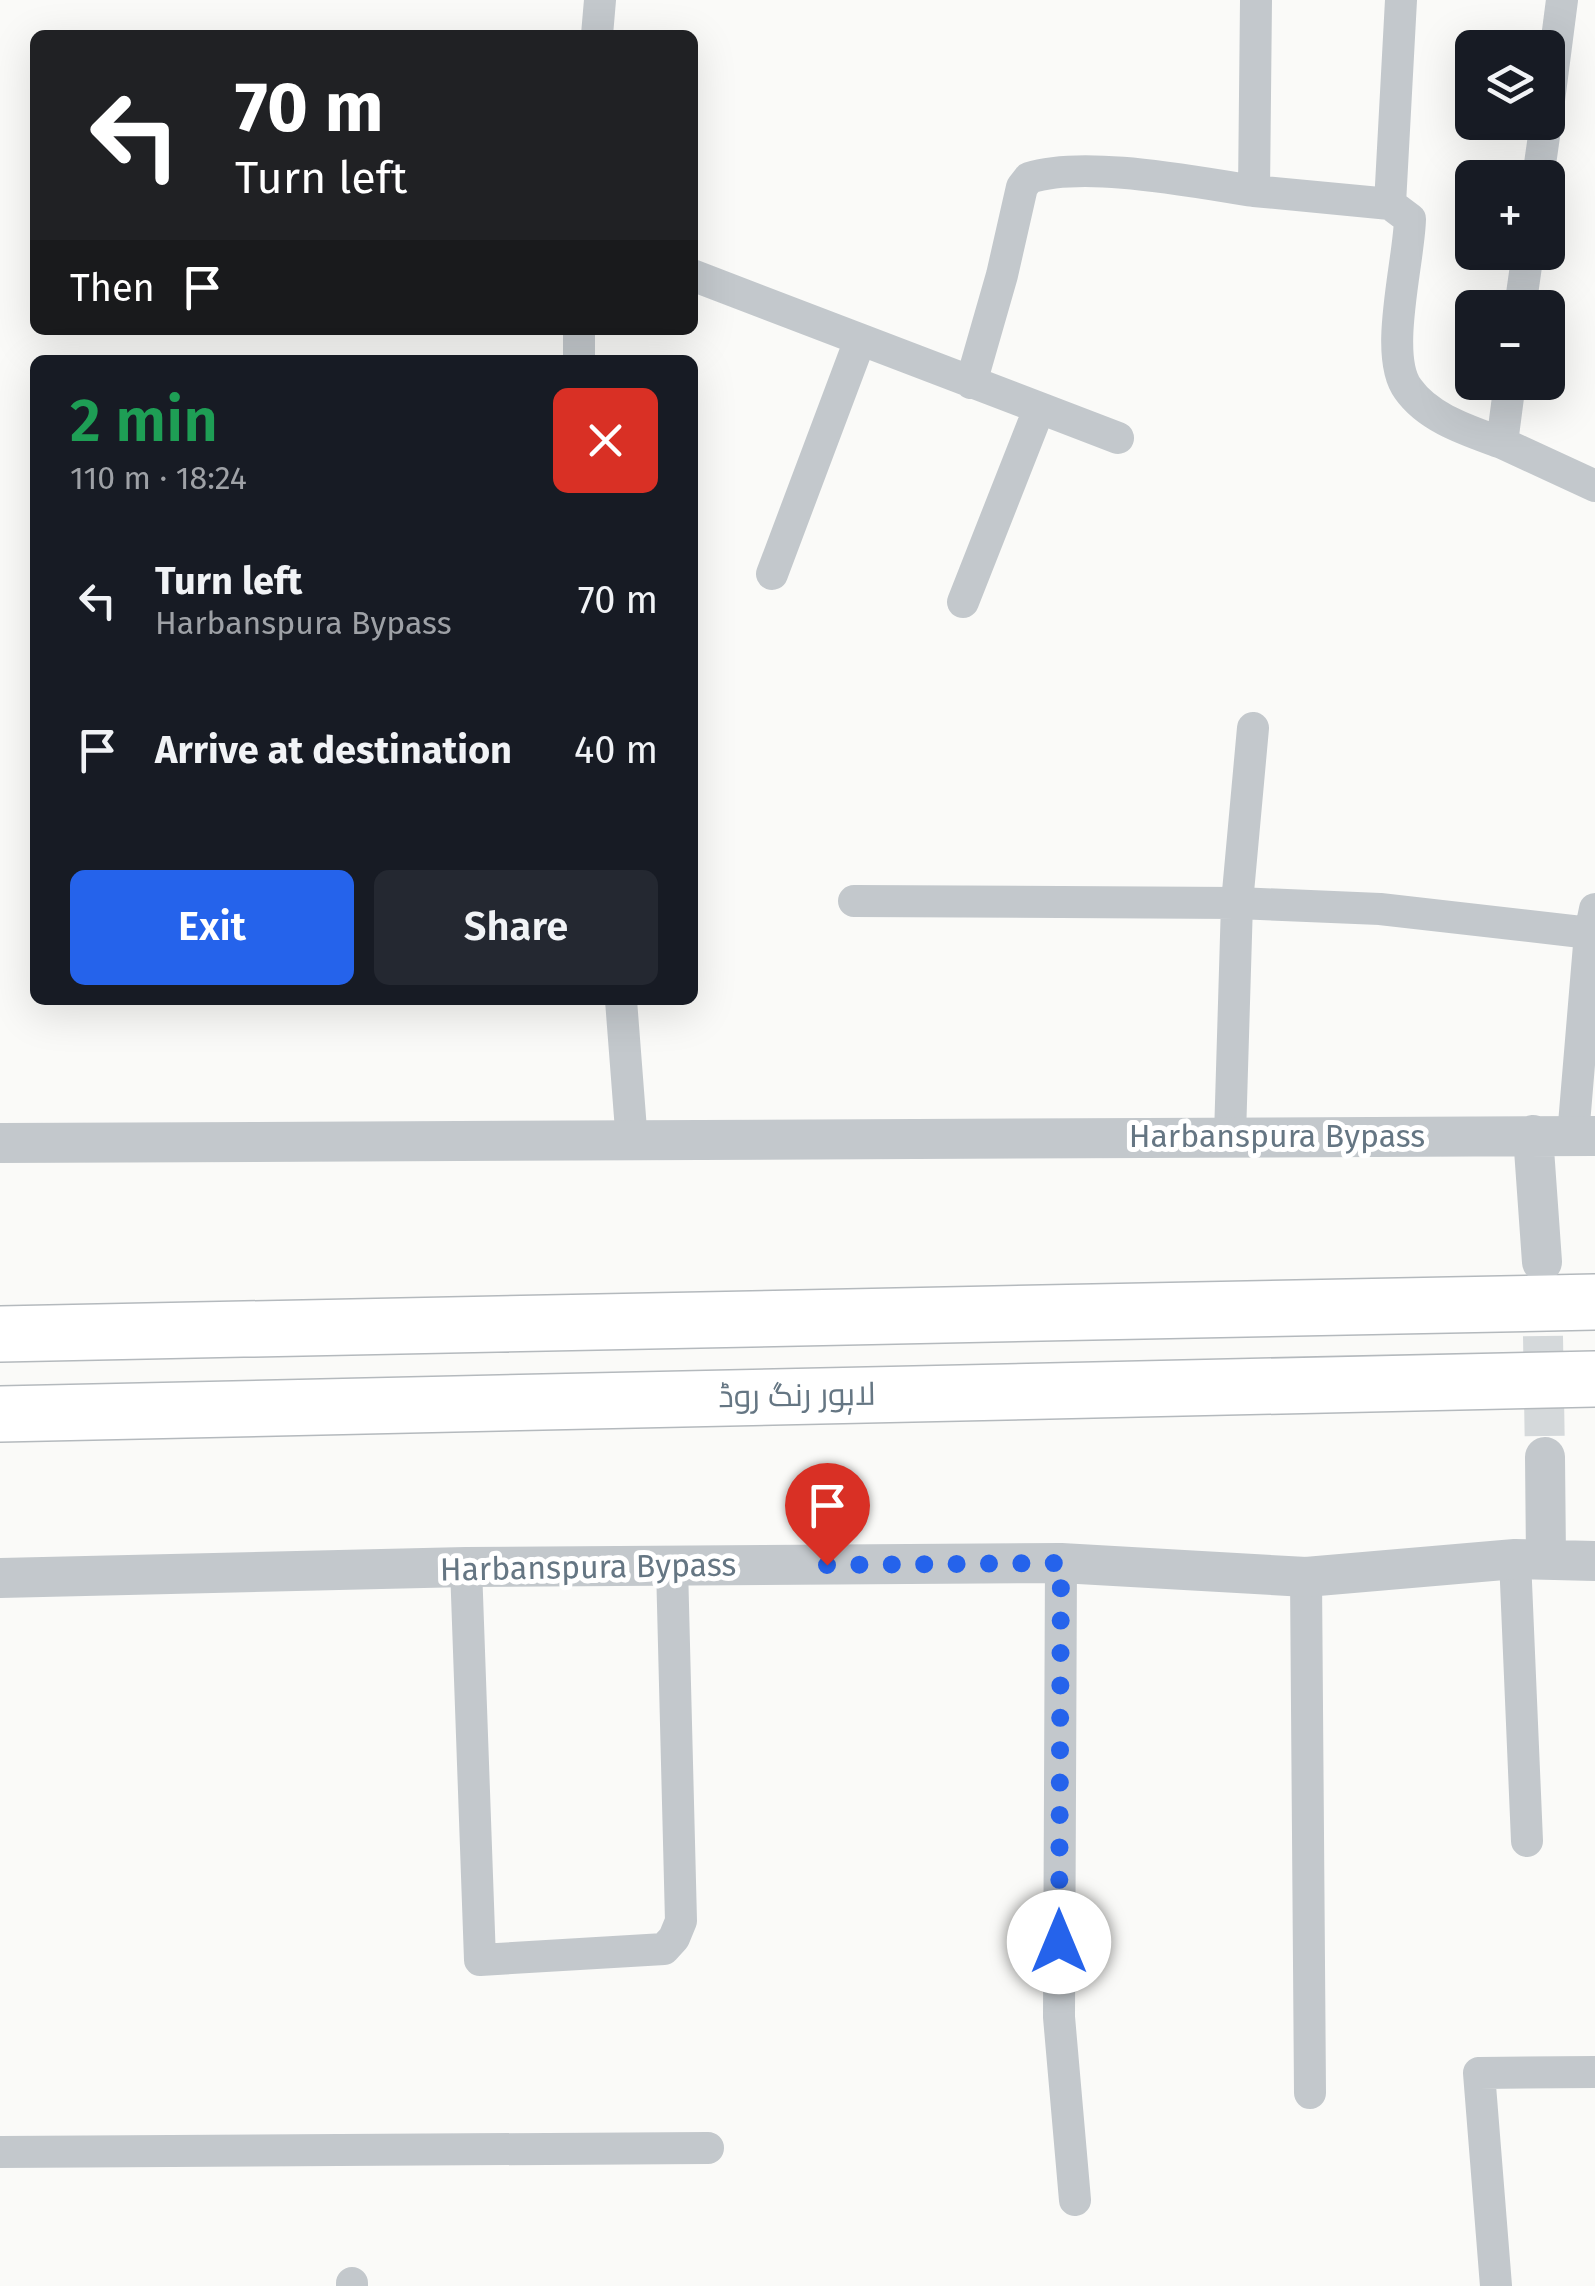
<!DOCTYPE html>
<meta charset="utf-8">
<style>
body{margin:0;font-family:"Fira Sans",Cairo,sans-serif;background:#242831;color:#f1f3f6;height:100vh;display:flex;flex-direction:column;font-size:38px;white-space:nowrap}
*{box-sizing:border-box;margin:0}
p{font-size:32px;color:#9ea1a6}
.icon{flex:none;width:55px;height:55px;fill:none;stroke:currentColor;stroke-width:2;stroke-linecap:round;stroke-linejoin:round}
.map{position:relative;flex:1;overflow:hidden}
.drawer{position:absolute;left:30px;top:355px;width:668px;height:650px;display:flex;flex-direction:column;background:#171b24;border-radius:15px;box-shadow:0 10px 40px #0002}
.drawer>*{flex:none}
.guide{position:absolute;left:30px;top:30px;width:668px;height:305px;border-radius:15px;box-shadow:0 10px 40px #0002;background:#202124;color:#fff;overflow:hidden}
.buttons{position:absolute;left:1455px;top:30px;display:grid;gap:20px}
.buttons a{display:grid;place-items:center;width:110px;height:110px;border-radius:15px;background:#171b24;box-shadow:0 10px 40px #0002;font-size:50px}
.pin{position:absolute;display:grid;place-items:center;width:85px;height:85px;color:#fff;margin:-102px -42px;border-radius:50% 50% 50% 0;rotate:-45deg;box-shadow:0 0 10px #0007}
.pin .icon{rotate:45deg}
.me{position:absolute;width:110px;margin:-55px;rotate:0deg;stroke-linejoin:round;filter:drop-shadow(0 0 8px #0008)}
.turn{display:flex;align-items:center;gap:35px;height:210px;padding:0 40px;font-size:45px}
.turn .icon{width:130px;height:130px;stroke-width:2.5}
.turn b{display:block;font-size:70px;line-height:85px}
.then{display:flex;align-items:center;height:95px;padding:0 40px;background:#0003;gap:20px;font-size:38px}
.round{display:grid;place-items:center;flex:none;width:105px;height:105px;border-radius:15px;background:#242831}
.head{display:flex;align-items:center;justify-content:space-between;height:170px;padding:0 40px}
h1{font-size:60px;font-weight:600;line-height:75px;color:#1e9e55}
.primary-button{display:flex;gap:20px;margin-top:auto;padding:20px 40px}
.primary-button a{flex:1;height:115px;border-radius:15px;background:#2563eb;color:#fff;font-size:40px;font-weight:600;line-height:115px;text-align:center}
.primary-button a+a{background:#242831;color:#f1f3f6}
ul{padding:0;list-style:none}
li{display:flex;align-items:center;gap:30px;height:150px;padding:0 40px}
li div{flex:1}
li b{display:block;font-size:38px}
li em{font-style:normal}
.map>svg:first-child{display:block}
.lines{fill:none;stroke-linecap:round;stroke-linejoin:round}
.tertiary-tunnel{stroke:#d5d9db;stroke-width:40;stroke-dasharray:40 20;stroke-linecap:butt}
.motorway-casing{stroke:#b4b9bd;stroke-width:58}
.minor{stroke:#c3c8cc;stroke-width:32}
.tertiary{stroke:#c3c8cc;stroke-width:40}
.motorway{stroke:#fff;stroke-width:55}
.route{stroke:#2563eb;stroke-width:18;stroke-dasharray:0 32.4}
.labels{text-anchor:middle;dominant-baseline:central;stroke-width:10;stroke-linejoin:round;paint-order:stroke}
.street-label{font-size:32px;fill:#657683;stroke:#fff}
</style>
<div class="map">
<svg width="1595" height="2286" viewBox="0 0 1595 2286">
<rect width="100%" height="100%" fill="#fafaf8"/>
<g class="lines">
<path class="tertiary-tunnel" d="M1542,1276L1545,1457"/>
<g class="motorway-casing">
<path id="motorway" d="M0,1334L1595,1302
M0,1414L1595,1379"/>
</g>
<path class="minor" d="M1256,0L1254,191L1390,204L1410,219C1409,262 1383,356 1408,389C1429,419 1470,431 1502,443
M597,35L600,0
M1548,108L1562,0
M1538,178L1546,122
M1390,204L1401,0
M692,275L1118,438
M1520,308L1528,252
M579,360V330
M1510,382L1502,443L1595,486
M971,383L1002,275L1022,187L1029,178C1085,160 1194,182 1254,191
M772,574L860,340
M963,602L1039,409
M854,901L1237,903L1380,909L1590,933
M621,1000L632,1143
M1230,1136L1237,903L1253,728
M1573,1136L1590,933L1595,909
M1515,1559L1527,1841
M1061,1563L1059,2017L1075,2200
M466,1567L480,1960L664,1949L674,1938L681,1921L672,1566
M1306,1577L1310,2093
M0,2152L708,2148
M352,2283V2286
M1496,2286L1479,2073L1595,2072"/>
<path class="tertiary" d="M1533,1135L1542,1262
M0,1143L1595,1136
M1545,1457L1546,1559
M0,1578L466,1567L1061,1563L1306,1577L1515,1559L1595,1561"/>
<use href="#motorway" class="motorway"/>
</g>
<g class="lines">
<path class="route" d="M827,1565L1061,1563L1059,1942"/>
</g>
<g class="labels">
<g class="street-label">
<text x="1277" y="1136">Harbanspura Bypass</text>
<text transform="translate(797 1395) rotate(-1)">لاہور رنگ روڈ</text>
<text transform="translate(588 1567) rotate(-1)">Harbanspura Bypass</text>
</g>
</g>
</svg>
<div class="buttons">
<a><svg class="icon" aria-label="layers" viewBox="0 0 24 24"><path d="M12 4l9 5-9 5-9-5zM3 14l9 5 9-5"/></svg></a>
<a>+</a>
<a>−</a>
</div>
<div class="pin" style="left:827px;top:1565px;background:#d93025"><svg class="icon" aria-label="arrive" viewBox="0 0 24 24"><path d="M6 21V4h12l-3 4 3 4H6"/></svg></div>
<svg class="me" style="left:1059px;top:1942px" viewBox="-20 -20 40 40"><circle r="19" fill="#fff"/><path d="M0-13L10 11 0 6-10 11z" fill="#2563eb"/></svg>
<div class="guide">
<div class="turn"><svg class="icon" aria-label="left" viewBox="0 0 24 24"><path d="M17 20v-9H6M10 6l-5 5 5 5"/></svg><div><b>70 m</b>Turn left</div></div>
<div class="then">Then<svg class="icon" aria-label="arrive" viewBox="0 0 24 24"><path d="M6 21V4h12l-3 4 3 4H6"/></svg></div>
</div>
<section class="drawer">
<div class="head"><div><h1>2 min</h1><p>110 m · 18:24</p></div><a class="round" style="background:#d93025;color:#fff"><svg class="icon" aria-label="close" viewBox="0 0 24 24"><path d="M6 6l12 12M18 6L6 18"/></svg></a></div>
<ul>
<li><svg class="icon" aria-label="left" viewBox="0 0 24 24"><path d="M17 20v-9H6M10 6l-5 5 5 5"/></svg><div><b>Turn left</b><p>Harbanspura Bypass</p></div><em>70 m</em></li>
<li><svg class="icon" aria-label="arrive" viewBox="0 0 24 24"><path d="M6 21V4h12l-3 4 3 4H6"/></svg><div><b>Arrive at destination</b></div><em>40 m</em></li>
</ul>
<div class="primary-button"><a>Exit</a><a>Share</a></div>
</section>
</div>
